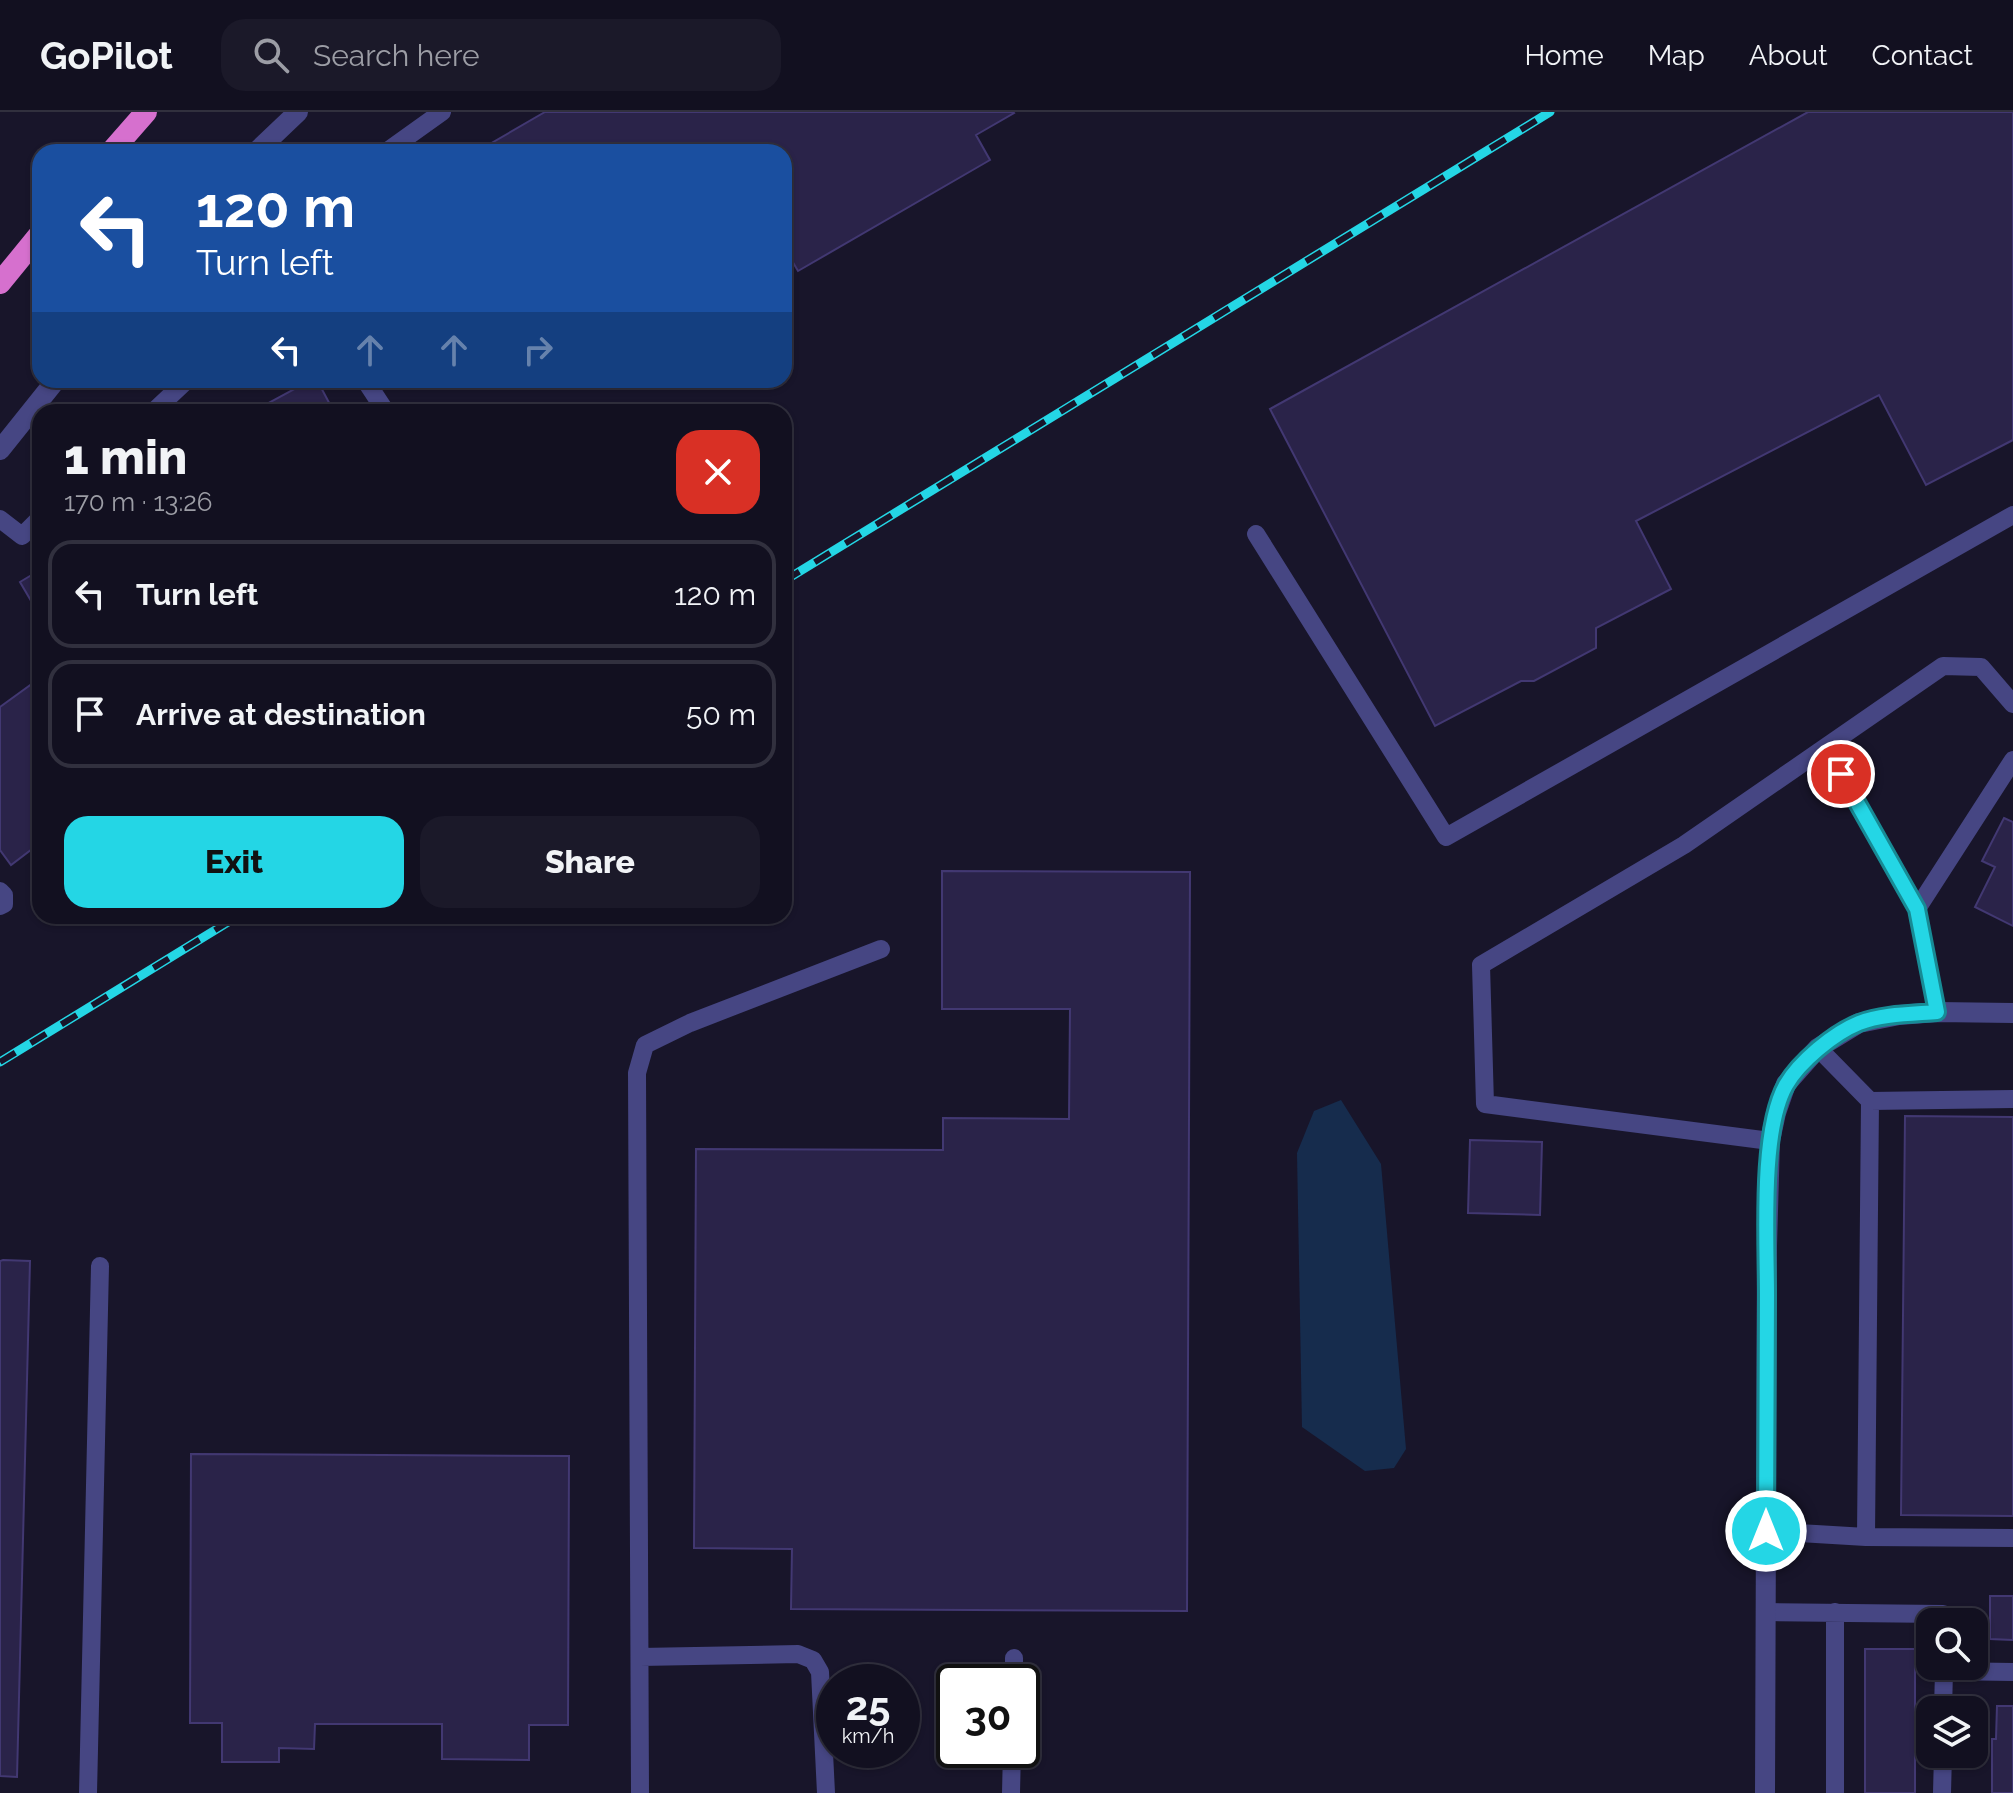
<!DOCTYPE html>
<meta charset="utf-8">
<style>
body{margin:0;font-family:Raleway,sans-serif;background:#1b1929;color:#f1f3f6;height:100vh;display:flex;flex-direction:column;font-size:30px;white-space:nowrap}
*{box-sizing:border-box;margin:0}
p{font-size:26px;color:#9c9da5}
.icon{flex:none;width:44px;height:44px;fill:none;stroke:currentColor;stroke-width:2;stroke-linecap:round;stroke-linejoin:round}
.map{position:relative;flex:1;overflow:hidden}
.side{position:absolute;left:32px;top:292px;width:760px;height:520px;display:flex;flex-direction:column;background:#121020;border-radius:24px;box-shadow:0 2px 6px #0004,0 0 0 2px #31303e}
.side>*{flex:none}
.guide{position:absolute;left:32px;top:32px;width:760px;height:244px;border-radius:24px;box-shadow:0 2px 6px #0004,0 0 0 2px #31303e;background:#1a4fa0;color:#fff;overflow:hidden}
.controls{position:absolute;left:1916px;top:1496px;display:grid;gap:16px}
.controls a{display:grid;place-items:center;width:72px;height:72px;border-radius:16px;background:#121020;box-shadow:0 2px 6px #0004,0 0 0 2px #31303e;font-size:40px}
.speed{position:absolute;left:816px;top:1552px;display:flex;gap:16px;font-size:40px;font-weight:700;text-align:center}
.speed>*{display:grid;place-content:center;width:104px;height:104px;border-radius:50%;background:#121020;box-shadow:0 2px 6px #0004,0 0 0 2px #31303e;line-height:1}
.speed small{font-size:20px;font-weight:400}
.speed .limit{border:4px solid #111;border-radius:12px;background:#fff;color:#111}
.pin{position:absolute;display:grid;place-items:center;width:68px;height:68px;color:#fff;margin:-34px;border:4px solid #fff;border-radius:50%;box-shadow:0 2px 8px #0007}
.me{position:absolute;width:88px;margin:-44px;rotate:0deg;stroke-linejoin:round;filter:drop-shadow(0 0 6px #0008)}
.turn{display:flex;align-items:center;gap:28px;height:168px;padding:0 32px;font-size:36px}
.turn .icon{width:104px;height:104px;stroke-width:2.5}
.turn b{display:block;font-size:56px;line-height:68px}
.lanes{display:flex;align-items:center;height:76px;padding:0 32px;background:#0003;justify-content:center;gap:40px;direction:ltr}
.lanes .off{opacity:.35}
.round{display:grid;place-items:center;flex:none;width:84px;height:84px;border-radius:24px;background:#1b1929}
.head{display:flex;align-items:center;justify-content:space-between;height:136px;padding:0 32px}
h1{font-size:48px;font-weight:800;line-height:60px}
.action{display:flex;gap:16px;margin-top:auto;padding:16px 32px}
.action a{flex:1;height:92px;border-radius:24px;background:#24d6e5;color:#111;font-size:32px;font-weight:800;line-height:92px;text-align:center}
.action a+a{background:#1b1929;color:#f1f3f6}
ul{padding:0;list-style:none}
li{display:flex;align-items:center;gap:24px;height:108px;margin:0 16px 12px;padding:0 16px;border:4px solid #31303e;border-radius:24px}
li div{flex:1}
li b{display:block;font-size:30px}
li em{font-style:normal}
header{display:flex;align-items:center;gap:48px;box-sizing:border-box;height:112px;padding:0 40px;background:#121020;border-bottom:2px solid #31303e}
header strong{font-size:38px}
nav{display:flex;gap:44px;margin-inline-start:auto;font-size:28px}
.search{width:560px;height:72px;background:#1b1929;display:flex;align-items:center;gap:20px;box-sizing:border-box;padding:0 28px;border-radius:24px;color:#9c9da5;font-size:30px}
.map>svg:first-child{display:block}
.water{fill:#162c4d}
.building{fill:#2a2349;stroke:#423872;stroke-width:2}
.lines{fill:none;stroke-linecap:round;stroke-linejoin:round}
.service{stroke:#464683;stroke-width:18}
.minor{stroke:#464683;stroke-width:20}
.tertiary{stroke:#464683;stroke-width:20}
.trunk{stroke:#d670ce;stroke-width:22}
.rail-casing{stroke:#24d6e5;stroke-width:9}
.rail{stroke:#18152a;stroke-width:6;stroke-dasharray:18;stroke-linecap:butt}
.route-casing{stroke:#178b95;stroke-width:20}
.route{stroke:#24d6e5;stroke-width:14}
</style>
<header>
<strong>GoPilot</strong>
<div class="search"><svg class="icon" aria-label="search" viewBox="0 0 24 24"><circle cx="10" cy="10" r="6"/><path d="M15 15l6 6"/></svg>Search here</div>
<nav><a>Home</a><a>Map</a><a>About</a><a>Contact</a></nav>
</header>
<div class="map">
<svg width="2013" height="1681" viewBox="0 0 2013 1681">
<rect width="100%" height="100%" fill="#18152a"/>
<path class="water" d="M1341,988L1381,1052L1406,1337L1394,1356L1365,1359L1302,1315L1297,1041L1314,999Z"/>
<path class="building" d="M545,0H1013L1014,1L976,23L990,48L798,159L784,135V40H476Z
M1808,0H2013V328L1926,373L1879,283L1636,409L1671,477L1596,516V536L1534,569H1521L1435,614L1270,297Z
M311,268H317L334,300H252Z
M40,458V504L20,470Z
M40,566V731L11,753L0,738V595Z
M2004,706L2013,710V814L1975,795L1995,755L1982,749Z
M942,759L1190,760L1187,1499L791,1497L792,1437L694,1436L696,1037L943,1038V1006L1069,1007L1070,897H942Z
M1905,1004L2013,1005V1404L1901,1403Z
M1470,1028L1542,1030L1540,1103L1468,1101Z
M3,1148L30,1149L17,1665L0,1664V1149Z
M191,1342L569,1344L568,1613H529V1648L442,1647V1612H315L314,1637L279,1636V1650H222V1611H190Z
M1990,1484H2013V1528L1990,1527Z
M1865,1537H1915V1681H1865Z
M1997,1594H2013V1681H1992V1627H1996Z"/>
<g class="lines">
<path class="service" d="M386,40L442,0
M365,268L386,300
M153,300L187,268
M0,407L22,424L40,406
M1256,422L1446,725L2013,403
M1826,635L1917,797
M0,779L4,783V792L0,794
M1937,900L1917,797L2013,648
M1818,936L1870,989
M1770,1029L1485,992L1481,853L1684,733L1943,554L1981,555L2013,592
M1766,1419L1866,1425L2013,1426
M1866,1425L1870,989L2013,987
M1766,1500L1943,1502V1510
M640,1545L798,1542L813,1548L820,1560L826,1681
M1944,1554V1559L2013,1560
M1014,1570V1546
M1943,1598L1944,1559
M88,1681L100,1154
M640,1681L637,961L645,933L690,911L881,837
M1011,1681L1012,1638
M1835,1681V1500
M1942,1681L1943,1642"/>
<path class="minor" d="M1765,1681L1767,1134L1770,1029L1776,1001L1786,972L1818,936L1859,911L1899,903L1937,900L2013,901"/>
<path class="tertiary" d="M256,40L298,0
M0,338L56,268"/>
<path class="trunk" d="M111,40L146,0
M0,171L40,122"/>
<g class="rail-casing">
<path id="rail" d="M784,469L1550,0
M0,950L238,804"/>
</g>
<use href="#rail" class="rail"/>
</g>
<g class="lines">
<g class="route-casing">
<path id="route" d="M1766,1419C1766,1340 1767,1261 1767,1183C1767,1128 1760,1019 1786,973C1799,950 1834,921 1859,911C1882,902 1912,902 1937,900L1917,797L1841,662"/>
</g>
<use href="#route" class="route"/>
</g>
</svg>
<div class="controls">
<a><svg class="icon" aria-label="search" viewBox="0 0 24 24"><circle cx="10" cy="10" r="6"/><path d="M15 15l6 6"/></svg></a>
<a><svg class="icon" aria-label="layers" viewBox="0 0 24 24"><path d="M12 4l9 5-9 5-9-5zM3 14l9 5 9-5"/></svg></a>
</div>
<div class="speed"><div>25<small>km/h</small></div><div class="limit">30</div></div>
<div class="pin" style="left:1841px;top:662px;background:#d93025"><svg class="icon" aria-label="arrive" viewBox="0 0 24 24"><path d="M6 21V4h12l-3 4 3 4H6"/></svg></div>
<svg class="me" style="left:1766px;top:1419px" viewBox="-20 -20 40 40"><circle r="17" fill="#24d6e5" stroke="#fff" stroke-width="3"/><path d="M0-11L8 9 0 5-8 9z" fill="#fff"/></svg>
<div class="guide">
<div class="turn"><svg class="icon" aria-label="left" viewBox="0 0 24 24"><path d="M17 20v-9H6M10 6l-5 5 5 5"/></svg><div><b>120 m</b>Turn left</div></div>
<div class="lanes"><svg class="icon" aria-label="left" viewBox="0 0 24 24"><path d="M17 20v-9H6M10 6l-5 5 5 5"/></svg><svg class="icon off" aria-label="ahead" viewBox="0 0 24 24"><path d="M12 20V5M6 11l6-6 6 6"/></svg><svg class="icon off" aria-label="ahead" viewBox="0 0 24 24"><path d="M12 20V5M6 11l6-6 6 6"/></svg><svg class="icon off" aria-label="right" viewBox="0 0 24 24"><path d="M7 20v-9h11M14 6l5 5-5 5"/></svg></div>
</div>
<section class="side">
<div class="head"><div><h1>1 min</h1><p>170 m · 13:26</p></div><a class="round" style="background:#d93025;color:#fff"><svg class="icon" aria-label="close" viewBox="0 0 24 24"><path d="M6 6l12 12M18 6L6 18"/></svg></a></div>
<ul>
<li><svg class="icon" aria-label="left" viewBox="0 0 24 24"><path d="M17 20v-9H6M10 6l-5 5 5 5"/></svg><div><b>Turn left</b></div><em>120 m</em></li>
<li><svg class="icon" aria-label="arrive" viewBox="0 0 24 24"><path d="M6 21V4h12l-3 4 3 4H6"/></svg><div><b>Arrive at destination</b></div><em>50 m</em></li>
</ul>
<div class="action"><a>Exit</a><a>Share</a></div>
</section>
</div>
